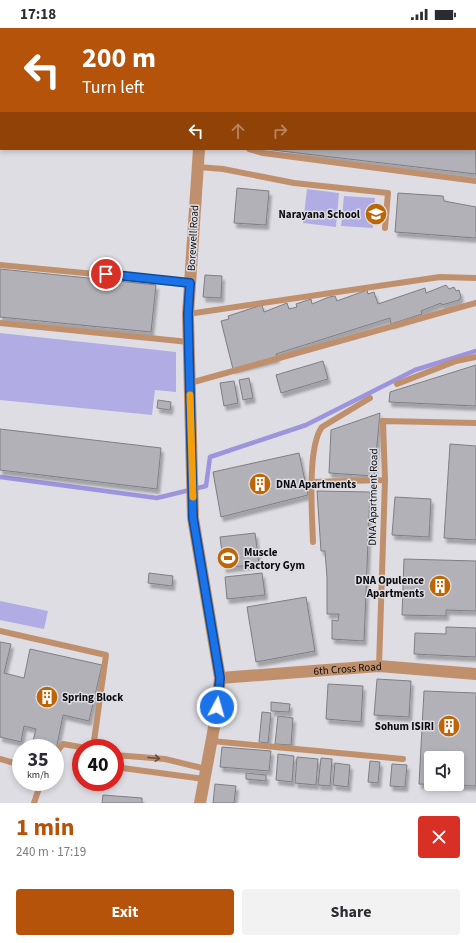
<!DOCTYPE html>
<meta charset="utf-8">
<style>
body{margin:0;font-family:"Source Sans 3",sans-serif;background:#f2f2f3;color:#2b2b33;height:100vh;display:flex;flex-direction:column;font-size:15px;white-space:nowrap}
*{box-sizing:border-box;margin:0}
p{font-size:13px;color:#7c7c81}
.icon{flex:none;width:22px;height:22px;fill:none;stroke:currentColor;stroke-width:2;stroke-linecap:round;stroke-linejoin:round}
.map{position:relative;height:775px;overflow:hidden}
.details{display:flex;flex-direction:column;background:#fff;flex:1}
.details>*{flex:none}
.top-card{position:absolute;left:0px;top:0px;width:476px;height:122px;box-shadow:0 2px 6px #0003;background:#b45309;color:#fff;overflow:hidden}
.fabs{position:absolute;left:424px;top:723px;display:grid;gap:8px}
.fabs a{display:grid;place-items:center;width:40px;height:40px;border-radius:4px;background:#fff;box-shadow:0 2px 6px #0003;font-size:20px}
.speed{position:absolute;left:12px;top:711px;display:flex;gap:8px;font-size:20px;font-weight:700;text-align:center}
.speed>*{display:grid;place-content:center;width:52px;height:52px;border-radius:50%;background:#fff;box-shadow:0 2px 6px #0003;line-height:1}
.speed small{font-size:10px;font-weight:400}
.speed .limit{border:6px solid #d22;background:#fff;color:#111}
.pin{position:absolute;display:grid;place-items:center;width:34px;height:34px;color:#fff;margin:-17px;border:2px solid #fff;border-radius:50%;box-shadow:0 1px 4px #0007}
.me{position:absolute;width:44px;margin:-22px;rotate:6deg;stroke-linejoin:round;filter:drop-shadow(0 0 3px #0008)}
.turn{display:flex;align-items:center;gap:14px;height:84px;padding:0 16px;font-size:18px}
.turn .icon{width:52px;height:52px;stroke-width:2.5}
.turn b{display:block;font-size:28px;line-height:34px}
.lanes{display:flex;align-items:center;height:38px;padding:0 16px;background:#0003;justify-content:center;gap:20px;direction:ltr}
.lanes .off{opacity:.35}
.round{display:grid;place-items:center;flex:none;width:42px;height:42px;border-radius:4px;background:#f2f2f3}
.summary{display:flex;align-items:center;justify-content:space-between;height:68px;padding:0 16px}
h1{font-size:24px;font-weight:700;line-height:30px;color:#b45309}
.action{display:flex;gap:8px;margin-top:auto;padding:8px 16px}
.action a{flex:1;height:46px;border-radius:4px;background:#b45309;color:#fff;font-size:16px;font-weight:700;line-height:46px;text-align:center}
.action a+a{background:#f2f2f3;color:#2b2b33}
.status{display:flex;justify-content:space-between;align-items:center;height:28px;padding:0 20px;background:#fff;direction:ltr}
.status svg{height:11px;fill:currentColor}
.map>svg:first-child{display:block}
.green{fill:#b1ade4}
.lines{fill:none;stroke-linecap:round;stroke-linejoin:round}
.stream{stroke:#9c94de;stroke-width:4.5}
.building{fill:#b2b1b7;stroke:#7e7e84;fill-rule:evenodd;filter:url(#shadow)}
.service{stroke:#c0906d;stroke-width:6}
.minor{stroke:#c0906d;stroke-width:12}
.tertiary{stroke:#c0906d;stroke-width:12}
.oneway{stroke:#664e3d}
.route-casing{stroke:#114b97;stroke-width:10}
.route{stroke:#1a73e8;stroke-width:7}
.slow{stroke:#f59e0b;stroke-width:7}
.labels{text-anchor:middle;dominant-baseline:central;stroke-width:3;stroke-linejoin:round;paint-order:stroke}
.poi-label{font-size:11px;font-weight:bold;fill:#0b0b0d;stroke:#dedde3;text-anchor:end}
.street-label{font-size:11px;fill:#0b0b0d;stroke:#dedde3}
</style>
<div class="status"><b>17:18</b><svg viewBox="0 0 49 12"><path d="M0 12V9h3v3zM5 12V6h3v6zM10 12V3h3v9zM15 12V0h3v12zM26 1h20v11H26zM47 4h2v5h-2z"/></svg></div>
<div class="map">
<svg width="476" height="775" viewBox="0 0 476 775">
<defs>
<filter id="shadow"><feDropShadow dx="2.5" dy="4.5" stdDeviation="1" flood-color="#0004"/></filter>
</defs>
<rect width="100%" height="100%" fill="#dedde3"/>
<path class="green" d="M307,161L339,165L336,199L303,195Z
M344,168L375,170L373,200L341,198Z
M0,305L176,324V364L155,362L152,387L0,372Z
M0,573L48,583L44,601L0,592Z"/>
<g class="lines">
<path class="stream" d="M0,449L157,470L206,458L210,429L306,397L415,342L476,323"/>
</g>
<path class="building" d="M37,0H58V1Z
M136,0H156V1Z
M161,0H218L160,1Z
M307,0H428L307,1Z
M431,0H476V49L475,1Z
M475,89L476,146L264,121H475Z
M237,160L269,163L266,197L234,195Z
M398,165L443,168L444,173L476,179V210L395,204Z
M0,241L156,257L151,304L0,289Z
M205,247L222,248L221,270L203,269Z
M446,257L449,261L454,259L456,263L459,262L461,269L459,272L442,277L441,275L421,283L422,286L391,296L390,290L276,326L277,330L233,341L221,293L229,291L228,288L262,277L264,284L287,275L289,281L297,279L296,276L311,271L312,276L329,269L335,268L337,273L367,262L368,266L374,264L378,276L425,260L426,265Z
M323,333L328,351L281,365L276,347Z
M476,337V378L389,374L390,364Z
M249,350L253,370L243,372L239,352Z
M234,353L238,375L224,378L220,355Z
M158,372L171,374L170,382L157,380Z
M380,385L374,448L329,445L331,402Z
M0,401L161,420L157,461L0,442Z
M450,416L476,418V512L444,510Z
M299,425L308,467L221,489L213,444Z
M317,463L370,464L364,613L332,611V592L338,593L339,586H327V550L325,523H321Z
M395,469L431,471L429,509L392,507Z
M255,505L259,536L224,540L220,509Z
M404,531L476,533V583L446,582V588L402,587Z
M149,545L173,548L172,558L148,555Z
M262,545L265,567L227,571L225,549Z
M306,569L315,623L256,634L247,579Z
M446,599L476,600V629L414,626L415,605L446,606Z
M0,614L11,616L4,645L24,650L30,621L102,637L89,693L63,687L56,722L55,720L32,717L36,701L24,698L21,714L0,709Z
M377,651L411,653L409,689L374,687Z
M328,656L363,658L361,694L326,691Z
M424,663L476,665V758L419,756ZM431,730H457V756H431Z
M271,674L290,676L289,684L271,683Z
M262,684L271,685L268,715L259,714Z
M278,688L293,690L291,717L275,716Z
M222,719L271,723L269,743L220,739Z
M278,726L294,728L292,754L276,752Z
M297,729L318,731L316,757L295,755Z
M321,730L332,731L330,758L318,757Z
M370,733L380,734L378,755L368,754Z
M335,735L350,737L348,759L333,757Z
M392,736L407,737L405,759L390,758Z
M246,745L266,747V753L246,751Z
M215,756L236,758L234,775H213Z
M103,767L142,770V775H102Z"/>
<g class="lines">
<path class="service" d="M299,1V0
M475,56H476
M475,76H476
M249,121L263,125L476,153
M198,139L223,141L294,155L388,165L385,200
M0,237L190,255
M188,286L440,249L476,250
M0,295L189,314
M190,355L476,275
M397,356L456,333L476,329
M312,454L385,452
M313,514C312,487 307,419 322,399L370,370
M0,603L106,627L93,720
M379,638L385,452L383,393L476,395
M212,713L403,731
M55,726L63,716L86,720
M115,727L165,731L206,741
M0,731L21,737
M115,739L204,751
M34,775L41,754"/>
<g class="minor">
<path d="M237,0L239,1"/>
<path d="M80,1V0"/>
<path d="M0,66H1"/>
<path id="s1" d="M220,650L379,638L476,646"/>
</g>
<path class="tertiary" d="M245,1V0
M199,121L188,286L193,490L220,650L215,694L200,775"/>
</g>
<defs><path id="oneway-shaft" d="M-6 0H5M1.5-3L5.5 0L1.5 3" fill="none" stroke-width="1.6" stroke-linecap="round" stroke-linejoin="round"/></defs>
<use class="oneway" href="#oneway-shaft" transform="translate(154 730) rotate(5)"/>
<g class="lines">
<g class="route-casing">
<path id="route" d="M106,246L190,255L188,286L193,490L220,650L217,679"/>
</g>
<use href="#route" class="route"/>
<path class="slow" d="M190,367L193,469"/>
</g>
<defs>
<g id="school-disc" transform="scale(1.15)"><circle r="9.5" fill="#be6506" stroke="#dedde3"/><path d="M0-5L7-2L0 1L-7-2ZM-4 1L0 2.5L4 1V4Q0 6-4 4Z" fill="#fff"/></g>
<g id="building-disc" transform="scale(1.15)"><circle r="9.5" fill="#be6506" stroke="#dedde3"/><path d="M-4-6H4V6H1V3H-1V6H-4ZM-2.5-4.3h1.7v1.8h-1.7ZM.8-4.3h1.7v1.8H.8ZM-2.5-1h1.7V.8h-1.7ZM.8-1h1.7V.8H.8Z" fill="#fff"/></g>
<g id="stadium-disc" transform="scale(1.15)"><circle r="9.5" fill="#be6506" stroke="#dedde3"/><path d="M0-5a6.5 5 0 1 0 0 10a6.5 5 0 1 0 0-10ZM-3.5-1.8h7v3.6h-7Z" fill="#fff"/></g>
</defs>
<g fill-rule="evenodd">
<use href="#school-disc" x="376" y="186"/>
<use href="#building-disc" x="260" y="456"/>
<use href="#stadium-disc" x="228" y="530"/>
<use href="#building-disc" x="440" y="558"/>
<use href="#building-disc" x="47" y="669"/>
<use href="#building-disc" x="449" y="698"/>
</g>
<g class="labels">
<g class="poi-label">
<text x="360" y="186">Narayana School</text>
<text x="276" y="456" text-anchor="start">DNA Apartments</text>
<text x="244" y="524" text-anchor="start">Muscle<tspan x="244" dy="13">Factory Gym</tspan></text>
<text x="424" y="552">DNA Opulence<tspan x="424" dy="13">Apartments</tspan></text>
<text x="62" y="669" text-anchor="start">Spring Block</text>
<text x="434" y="698">Sohum ISIRI</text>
</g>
<g class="street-label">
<text transform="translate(193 210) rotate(-87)">Borewell Road</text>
<text transform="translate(373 469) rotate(-89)">DNA Apartment Road</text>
<text stroke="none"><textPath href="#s1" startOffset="128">6th Cross Road</textPath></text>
</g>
</g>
</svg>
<div class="fabs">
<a><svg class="icon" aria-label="sound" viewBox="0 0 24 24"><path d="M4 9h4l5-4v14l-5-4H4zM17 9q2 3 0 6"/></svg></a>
</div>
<div class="speed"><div>35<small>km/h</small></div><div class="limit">40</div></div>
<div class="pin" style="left:106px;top:246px;background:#d93025"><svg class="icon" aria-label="arrive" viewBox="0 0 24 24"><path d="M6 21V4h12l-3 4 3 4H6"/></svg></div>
<svg class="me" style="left:217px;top:679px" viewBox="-20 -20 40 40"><circle r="17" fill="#1a73e8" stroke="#fff" stroke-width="3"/><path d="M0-11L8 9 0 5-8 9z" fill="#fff"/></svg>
<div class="top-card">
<div class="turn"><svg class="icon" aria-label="left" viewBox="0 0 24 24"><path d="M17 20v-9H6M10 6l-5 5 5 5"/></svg><div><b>200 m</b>Turn left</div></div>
<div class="lanes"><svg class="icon" aria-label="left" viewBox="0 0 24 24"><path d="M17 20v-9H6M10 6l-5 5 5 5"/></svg><svg class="icon off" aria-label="ahead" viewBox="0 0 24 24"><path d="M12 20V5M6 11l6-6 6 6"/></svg><svg class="icon off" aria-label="right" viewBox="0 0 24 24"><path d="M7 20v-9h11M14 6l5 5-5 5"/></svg></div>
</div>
</div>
<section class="details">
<div class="summary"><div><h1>1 min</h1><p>240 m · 17:19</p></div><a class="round" style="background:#d93025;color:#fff"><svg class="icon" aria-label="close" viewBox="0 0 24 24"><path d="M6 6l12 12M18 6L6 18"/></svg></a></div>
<div class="action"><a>Exit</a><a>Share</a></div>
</section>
